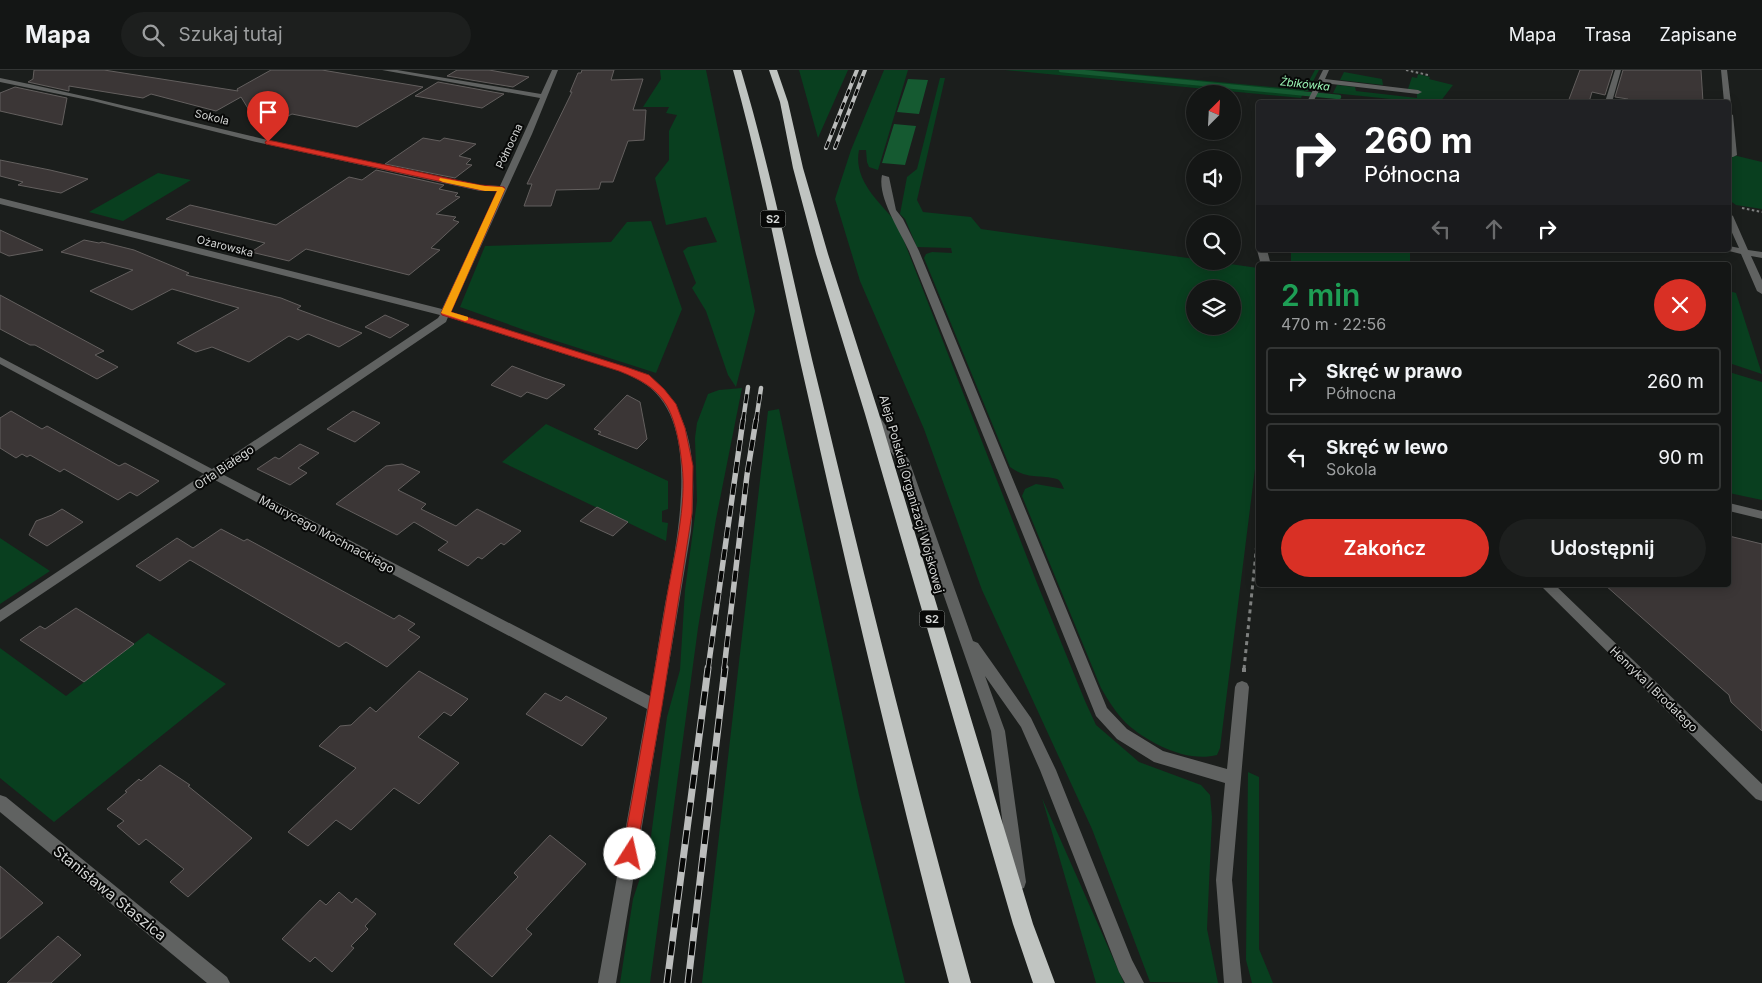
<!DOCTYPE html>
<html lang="pl">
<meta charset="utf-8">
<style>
body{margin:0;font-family:Inter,sans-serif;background:#1d1f1e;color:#f1f3f6;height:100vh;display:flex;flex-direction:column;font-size:19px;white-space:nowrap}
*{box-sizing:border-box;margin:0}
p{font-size:16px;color:#9d9fa0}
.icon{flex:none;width:28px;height:28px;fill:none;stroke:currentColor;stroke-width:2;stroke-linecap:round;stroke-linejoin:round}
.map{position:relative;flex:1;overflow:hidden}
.drawer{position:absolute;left:1256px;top:192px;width:475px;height:325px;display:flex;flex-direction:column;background:#141615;border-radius:5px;box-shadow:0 2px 12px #0003,0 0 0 1px #333534}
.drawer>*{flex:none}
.top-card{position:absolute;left:1256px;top:30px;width:475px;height:152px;border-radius:5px;box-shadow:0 2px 12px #0003,0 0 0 1px #333534;background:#202124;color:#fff;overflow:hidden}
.needle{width:32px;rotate:24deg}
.tools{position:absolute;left:1186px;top:15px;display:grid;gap:10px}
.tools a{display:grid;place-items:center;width:55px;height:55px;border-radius:50%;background:#141615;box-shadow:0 2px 12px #0003,0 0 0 1px #333534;font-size:25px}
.pin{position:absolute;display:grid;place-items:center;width:42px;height:42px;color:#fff;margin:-51px -21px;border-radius:50% 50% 50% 0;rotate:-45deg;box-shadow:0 0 5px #0007}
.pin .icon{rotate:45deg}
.me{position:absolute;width:55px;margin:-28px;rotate:10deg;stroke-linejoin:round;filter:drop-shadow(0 0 4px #0008)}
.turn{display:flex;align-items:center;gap:18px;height:105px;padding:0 25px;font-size:22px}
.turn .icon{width:65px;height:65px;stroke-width:2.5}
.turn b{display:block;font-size:35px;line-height:42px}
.lanes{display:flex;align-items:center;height:48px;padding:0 25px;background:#0003;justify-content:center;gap:25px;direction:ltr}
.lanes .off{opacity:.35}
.round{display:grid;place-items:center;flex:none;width:52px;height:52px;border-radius:26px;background:#1d1f1e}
.overview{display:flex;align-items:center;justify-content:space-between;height:85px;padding:0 25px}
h1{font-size:30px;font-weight:600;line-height:38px;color:#1e9e55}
.primary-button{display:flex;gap:10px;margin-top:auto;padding:10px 25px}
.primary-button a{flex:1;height:58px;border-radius:30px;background:#d93025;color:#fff;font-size:20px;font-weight:600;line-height:58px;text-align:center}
.primary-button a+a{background:#1d1f1e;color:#f1f3f6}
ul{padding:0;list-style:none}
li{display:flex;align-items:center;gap:15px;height:68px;margin:0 10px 8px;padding:0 15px;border:2px solid #333534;border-radius:5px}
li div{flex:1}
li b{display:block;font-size:19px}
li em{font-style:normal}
header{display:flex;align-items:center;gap:30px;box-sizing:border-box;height:70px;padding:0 25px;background:#141615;border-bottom:1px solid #333534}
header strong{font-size:24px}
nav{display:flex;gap:28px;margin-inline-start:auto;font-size:18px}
.search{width:350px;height:45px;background:#1d1f1e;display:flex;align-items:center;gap:12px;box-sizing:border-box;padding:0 18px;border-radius:28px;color:#9d9fa0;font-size:19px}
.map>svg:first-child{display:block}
.green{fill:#093f1f;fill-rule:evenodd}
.water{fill:#155a31}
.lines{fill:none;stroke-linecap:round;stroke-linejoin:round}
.stream{stroke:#155a31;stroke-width:4.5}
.building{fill:#3b3636;stroke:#635f5e}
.path-far2{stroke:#7e807f;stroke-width:2;stroke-dasharray:2.5 2.5;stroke-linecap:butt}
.path-far1{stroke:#7e807f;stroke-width:3;stroke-dasharray:4 4;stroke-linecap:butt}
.path{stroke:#7e807f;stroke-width:4;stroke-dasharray:5 5;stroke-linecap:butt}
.minor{fill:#606261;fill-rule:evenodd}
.highway{fill:#c0c4c1;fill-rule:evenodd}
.rail-far3-casing{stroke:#bbbdbc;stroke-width:4}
.rail-far2-casing{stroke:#bbbdbc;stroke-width:4.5}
.rail-far1-casing{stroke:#bbbdbc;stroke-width:5.5}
.rail-casing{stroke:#bbbdbc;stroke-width:7}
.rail-far3{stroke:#070807;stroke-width:2.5;stroke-dasharray:7;stroke-linecap:butt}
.rail-far2{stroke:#070807;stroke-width:3;stroke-dasharray:9;stroke-linecap:butt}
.rail-far1{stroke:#070807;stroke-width:4;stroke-dasharray:11;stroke-linecap:butt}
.rail{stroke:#070807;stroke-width:5;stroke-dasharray:14;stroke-linecap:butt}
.route{fill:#d93025;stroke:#8d1f18}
.slow{fill:#f59e0b}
.labels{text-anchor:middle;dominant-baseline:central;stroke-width:4;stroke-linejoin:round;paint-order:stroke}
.far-water-label{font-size:11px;font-style:italic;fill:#9cf8b7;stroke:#070807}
.far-street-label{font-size:11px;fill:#d4d6d5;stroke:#070807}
.shield{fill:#070807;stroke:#969897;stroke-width:1}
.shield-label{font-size:11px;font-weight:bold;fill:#d4d6d5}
.street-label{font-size:12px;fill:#d4d6d5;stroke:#070807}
.near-street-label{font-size:15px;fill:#d4d6d5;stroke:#070807}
</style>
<header>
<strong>Mapa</strong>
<div class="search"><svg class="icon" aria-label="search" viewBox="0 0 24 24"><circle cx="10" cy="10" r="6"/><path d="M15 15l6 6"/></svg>Szukaj tutaj</div>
<nav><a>Mapa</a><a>Trasa</a><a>Zapisane</a></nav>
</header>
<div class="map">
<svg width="1762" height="913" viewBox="0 0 1762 913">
<rect width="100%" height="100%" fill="#1b1e1c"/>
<path class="green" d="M660,0H706L755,241L736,317L728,305L706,241L692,218L696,213L683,181L688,177L717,172L706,147L666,155L655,108L669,90V61L677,45L666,43L669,37H643L661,9Z
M799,0H848L818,68Z
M884,0H908L878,100L869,97L867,92L866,80H859C853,110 879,132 897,153L1037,513L1085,631L1096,655L1139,692L1201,715L1210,725L1212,747L1207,859L1218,913L1150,912L1092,759L982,520L924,359L860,211L835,129L851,80Z
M1005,0H1091L1304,20L1315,0H1319L1308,21H1304L1301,28Z
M1344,2L1382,9L1383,15L1340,10Z
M1414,3L1430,7L1429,9L1453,15L1440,32H1419L1333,23L1337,15L1355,17L1356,21L1417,28V20L1408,19L1412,7L1417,8L1418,4Z
M940,8H945L917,130L923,142L971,147L981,159L1195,189V191H1209L1258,198L1259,367L1220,678L1217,685C1187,693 1148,673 1126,653C1116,643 1108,630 1101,618L1022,426L1025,419L1036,414L1064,419C1062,415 1061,411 1057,409C1038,404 1029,410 1010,397L924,188L926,184L932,182L952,183L951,178L917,177L905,149L900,144L907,107L917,99ZM1195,219H1232V256H1195Z
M1729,84L1762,92V139L1736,135L1729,130Z
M158,103L191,110L123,151L89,142Z
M651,151L682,239L656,303L544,267L460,237L485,176L611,172L627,152Z
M1291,180H1410V195H1297L1291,193Z
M1729,221L1736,223L1762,304L1729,293Z
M1729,302L1762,312V430L1729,423Z
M742,318L716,449L698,558L650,913H620L633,829L649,781L667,647L680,600L685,520L697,431L695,368L697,353L708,324L719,320Z
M779,339L859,725L905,913H702L768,341Z
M546,354L668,411V439L662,441V452L668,453L666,471L502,392Z
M0,468L50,501L0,534Z
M148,563L226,614L54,752L0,708V578L66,626Z
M1248,702L1259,707V879L1273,913H1252L1246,890Z
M1042,728L1124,913H1096Z"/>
<path class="water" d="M908,9L928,10L919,44L897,42Z
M894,54L916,56L905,95L882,93Z"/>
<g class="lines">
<path class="stream" d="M1061,0L1339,27"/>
</g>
<path class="building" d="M34,0H104L238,21L237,19L271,0H322L423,17L357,57L292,44L288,46L249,40L241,27L216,41L151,24L143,28L69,16V21L28,12L33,9Z
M457,0H489L529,7L513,17L447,6Z
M582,0H614L611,10L643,9L633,40H646L644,70L628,71L613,112H601L599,119L556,120L551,136H524L532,114H527L572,22H570L578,3H581Z
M1580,0H1613L1605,25L1592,22L1589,32H1568Z
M1623,0H1701L1703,32H1627L1628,29L1615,27Z
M438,12L504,24L482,38L415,26Z
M15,17L67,28L62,55L0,41V23Z
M423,68L440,71L444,68L476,74L459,86L471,89L466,94L472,95L455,108L385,94Z
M0,90L50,100L88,109L61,123L18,115L23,112L0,106Z
M376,100L444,115L439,119L458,123L455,126L460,127L436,144L456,147L453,150L459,152L431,178L440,180L409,205L306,179L289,191L251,182L265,173L166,149L190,135L276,155L349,107L362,110Z
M0,160L43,180L9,186L0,182Z
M84,170L99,173L102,172L134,180L189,203L186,205L281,228L301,236L297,239L362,263L339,277L308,264L298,270L289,266L249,292L212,277L196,282L177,273L239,238L172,219L132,240L90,221L133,200L61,182Z
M0,225L104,281L95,285L118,297L97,309L35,275H30L0,259Z
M385,245L409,255L390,268L365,257Z
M512,296L544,308L565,315L547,329L527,322L521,327L491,315Z
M627,325L640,332L647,369L637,379L598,364L601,362L594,359Z
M11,341L42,359L47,356L119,396L125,393L159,411L137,426L130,422L118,430L64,399L60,402L30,385L27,387L22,384L16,388L0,378V348Z
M353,341L380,353L355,372L327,359Z
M300,374L319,383L298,398L307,403L290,415L257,399L275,387L279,389Z
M402,394L420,402L398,420L426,434L421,439L456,456L477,439L521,461L504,475L501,473L482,489L478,487L468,496L438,480L448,472L414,452L397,465L336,434L386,396Z
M597,437L628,452L613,466L580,451Z
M62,439L83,452L47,476L29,465L36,451L52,445Z
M221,459L244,471L247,469L394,549L399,545L415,554L408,560L420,567L387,597L346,572L339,577L190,490L160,511L136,496L177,468L193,478Z
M1729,466L1762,474V661L1731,632L1729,625L1605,515H1729Z
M76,538L134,574L84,612L20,570L40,556L45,559Z
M419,601L468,629L451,646L444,642L418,667L459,693L419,734L394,718L351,760L336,750L308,776L288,762L356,698L319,676L340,656L351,655L370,637L376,642Z
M545,623L561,631L566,626L607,648L582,676L526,644Z
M160,695L190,715L188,716L252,768L188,827L170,812L184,799L146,769L139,775L117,756L124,751L107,739L127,722L125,721L139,709L141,711Z
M550,765L586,794L526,859L532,864L492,907L454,874L518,807L514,803Z
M0,796L43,833L0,869Z
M339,822L352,833L356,828L376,844L365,856L368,859L351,876L354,878L332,902L315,887L310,892L282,869L320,830L326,835Z
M58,866L81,885L51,913H7Z"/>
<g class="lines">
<path class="path-far2" d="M1406,0L1428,5
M1742,138L1762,142"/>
<path class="path-far1" d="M1244,599L1259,453"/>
<path class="path" d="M1244,602V598"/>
<path class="minor" d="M382,0H397L541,24L552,0H558L532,64L451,242L637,301C698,333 696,401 691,461L616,913H598L647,639L213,409L0,552V540L204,404L0,294V287L212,399L438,248L440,245L0,134V128L442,239L497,121H480L252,71L93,31L0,12V8C84,25 167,46 251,66C327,85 404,99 480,115L500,116L540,28ZM448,247C489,260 530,273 571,286C597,294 626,300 648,316C704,358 675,481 664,540C659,568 655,597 650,626L222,404L446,252Z
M1323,0H1329L1325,9L1418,20L1422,22L1418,24L1323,13L1313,32H1307Z
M1615,0H1621L1612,32H1605Z
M1721,0H1727L1731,34L1724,32Z
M1729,43L1733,45L1737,85L1733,87H1730L1729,82Z
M882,105L889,107L896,140L903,149L919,181L1107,638L1127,659L1163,681L1227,699L1235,617L1237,613L1242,611L1247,613L1249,617L1232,810L1242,913H1224L1216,810L1225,713L1154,692L1117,669L1096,646L909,181C900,161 877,127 882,105Z
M1729,143L1733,146L1748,180L1762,182V188L1751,186L1762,210V224L1757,221L1741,184L1725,180H1729V176L1739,178L1729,156Z
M1259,149V159L1255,156V152Z
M1259,178V180H1267L1271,195H1261L1257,180Z
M876,346L880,347L909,390L973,571L978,573L1031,648L1056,700L1132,890L1144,913H1125L1119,902L1040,700L1021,657L985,606L1005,661L1026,812L1024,818L1018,820L1012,818L1010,812L991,661L897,391L870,350Z
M1729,433L1762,441V449L1729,441Z
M1540,515H1555L1762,714V731L1756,729Z
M0,725L6,727L227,907L230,913H207L0,742Z"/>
<path class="highway" d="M733,0H741C773,107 794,218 821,326C868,523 917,718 971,913H949C898,718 852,523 808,326C783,218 763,107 733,0Z
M769,0H777L788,32L803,98L828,184L879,344L1033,854L1055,913H1033L1013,854L865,344L816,184L793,98L780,32Z"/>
<g class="rail-far3-casing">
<path id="rail-far3" d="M826,78L857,0
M835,78L865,0"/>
</g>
<g class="rail-far2-casing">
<path id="rail-far2" d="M743,351L748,317
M756,351L761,318"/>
</g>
<g class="rail-far1-casing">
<path id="rail-far1" d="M708,599L743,350
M724,599L747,405L756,350"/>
</g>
<g class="rail-casing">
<path id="rail" d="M667,913L708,598
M688,913L725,598"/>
</g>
<use href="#rail-far3" class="rail-far3"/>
<use href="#rail-far2" class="rail-far2"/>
<use href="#rail-far1" class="rail-far1"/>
<use href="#rail" class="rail"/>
</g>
<path class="route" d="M268,70L480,115L504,117L505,119L451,242L626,297L649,305L664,319L676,334L685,358L693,396L692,443L662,636L635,789L630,791L624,789L622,784C638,698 653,612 667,526C674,486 687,435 682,395C680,376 676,352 667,336C656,317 639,309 619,301L442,245L441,243L497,121L480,120L266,74L265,72Z"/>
<path class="slow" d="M440,108L485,116L502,117L505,119L451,242L468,247V250L465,251L441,243L497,121H485L443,112L439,110Z"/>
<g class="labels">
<g class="far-water-label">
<text transform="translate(1305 14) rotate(6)">Żbikówka</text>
</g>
<g class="far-street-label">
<text transform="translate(212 47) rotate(14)">Sokola</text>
<text transform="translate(509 76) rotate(-65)">Północna</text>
<text transform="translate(225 176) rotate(14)">Ożarowska</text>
</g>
<g class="shield">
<rect x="760.5" y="140.5" width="25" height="17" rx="4"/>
<rect x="919.5" y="540.5" width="25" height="17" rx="4"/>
</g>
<g class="shield-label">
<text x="773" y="149">S2</text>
<text x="932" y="549">S2</text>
</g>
<g class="street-label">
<text transform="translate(224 397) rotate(-34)">Orła Białego</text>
<text transform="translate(912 424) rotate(74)">Aleja Polskiej Organizacji Wojskowej</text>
<text transform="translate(327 464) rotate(28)">Maurycego Mochnackiego</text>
<text transform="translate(1654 619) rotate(44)">Henryka I Brodatego</text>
</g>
<g class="near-street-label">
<text transform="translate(110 823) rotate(39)">Stanisława Staszica</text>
</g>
</g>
</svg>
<div class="tools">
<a><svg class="needle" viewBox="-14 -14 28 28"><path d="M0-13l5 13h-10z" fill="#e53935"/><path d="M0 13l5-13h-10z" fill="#9d9fa0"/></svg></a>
<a><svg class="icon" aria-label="sound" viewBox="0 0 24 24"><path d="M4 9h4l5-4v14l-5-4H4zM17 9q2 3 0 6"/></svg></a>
<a><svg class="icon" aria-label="search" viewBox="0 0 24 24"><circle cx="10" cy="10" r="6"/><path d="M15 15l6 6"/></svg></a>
<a><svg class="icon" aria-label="layers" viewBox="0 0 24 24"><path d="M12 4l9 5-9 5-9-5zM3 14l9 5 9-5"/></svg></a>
</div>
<div class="pin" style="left:268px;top:72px;background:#d93025"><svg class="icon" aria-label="arrive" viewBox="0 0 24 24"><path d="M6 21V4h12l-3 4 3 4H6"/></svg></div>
<svg class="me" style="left:630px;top:784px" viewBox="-20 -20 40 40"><circle r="19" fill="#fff"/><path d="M0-13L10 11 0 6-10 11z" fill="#d93025"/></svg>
<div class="top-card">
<div class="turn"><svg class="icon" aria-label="right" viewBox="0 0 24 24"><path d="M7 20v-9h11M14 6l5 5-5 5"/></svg><div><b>260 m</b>Północna</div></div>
<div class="lanes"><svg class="icon off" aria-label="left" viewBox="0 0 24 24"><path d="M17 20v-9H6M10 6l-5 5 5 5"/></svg><svg class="icon off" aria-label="ahead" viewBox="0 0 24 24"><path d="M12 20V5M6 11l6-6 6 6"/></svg><svg class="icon" aria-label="right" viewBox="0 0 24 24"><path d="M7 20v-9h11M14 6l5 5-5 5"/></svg></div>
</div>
<section class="drawer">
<div class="overview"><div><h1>2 min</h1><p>470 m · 22:56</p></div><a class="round" style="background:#d93025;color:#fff"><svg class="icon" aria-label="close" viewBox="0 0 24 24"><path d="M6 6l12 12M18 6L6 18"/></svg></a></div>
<ul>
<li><svg class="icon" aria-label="right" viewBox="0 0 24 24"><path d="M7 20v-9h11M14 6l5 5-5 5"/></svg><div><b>Skręć w prawo</b><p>Północna</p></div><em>260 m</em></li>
<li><svg class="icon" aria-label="left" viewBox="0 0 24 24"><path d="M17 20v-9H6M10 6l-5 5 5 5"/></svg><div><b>Skręć w lewo</b><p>Sokola</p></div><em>90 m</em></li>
</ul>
<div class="primary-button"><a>Zakończ</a><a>Udostępnij</a></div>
</section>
</div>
